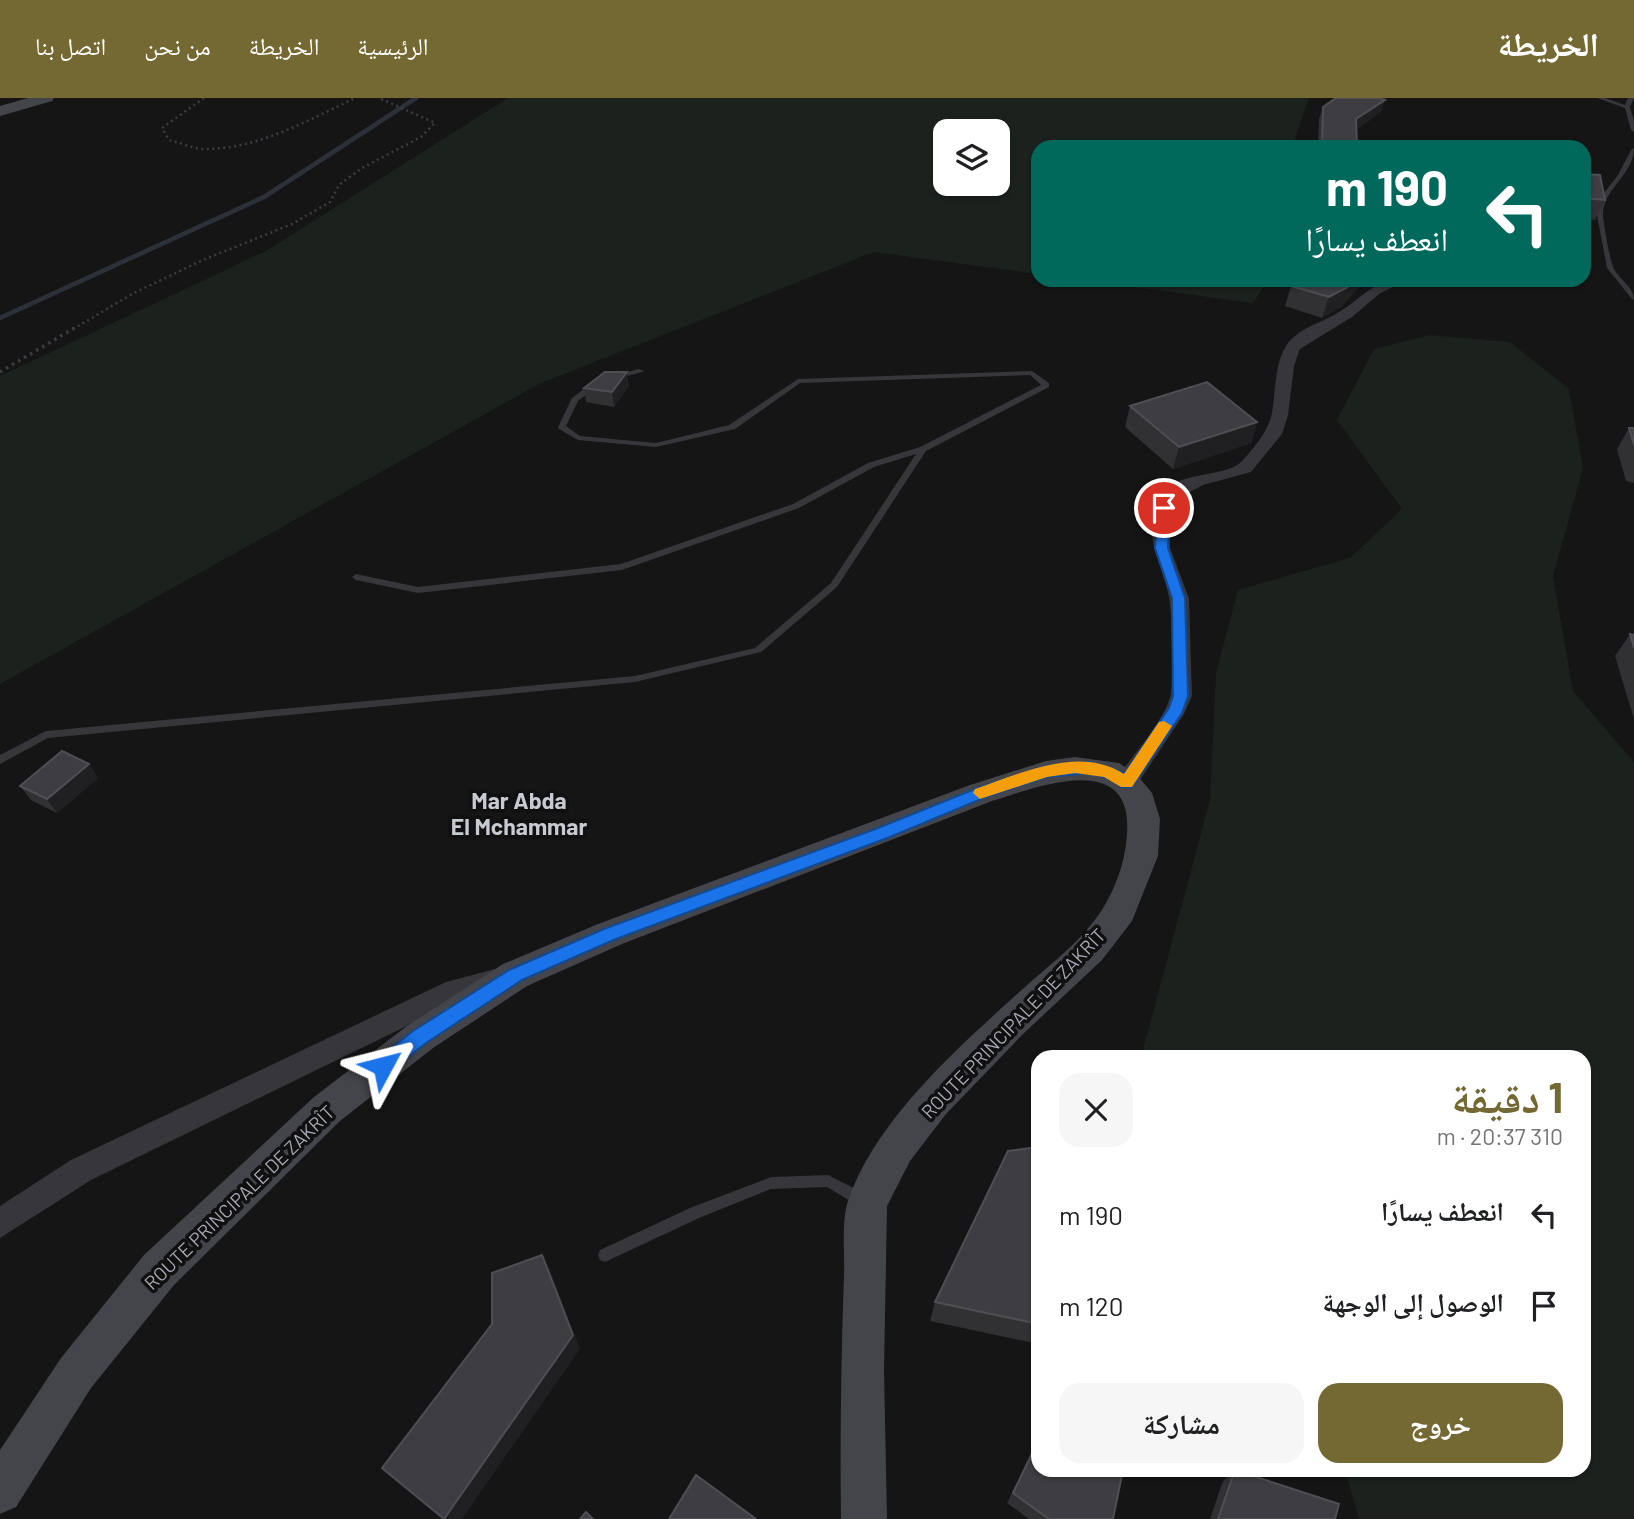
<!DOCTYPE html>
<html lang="ar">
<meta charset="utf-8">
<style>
body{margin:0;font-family:Barlow,"Noto Naskh Arabic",sans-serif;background:#f6f6f6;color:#202124;direction:rtl;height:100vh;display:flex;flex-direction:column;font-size:26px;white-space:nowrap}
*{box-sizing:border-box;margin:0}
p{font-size:23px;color:#757577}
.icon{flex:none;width:38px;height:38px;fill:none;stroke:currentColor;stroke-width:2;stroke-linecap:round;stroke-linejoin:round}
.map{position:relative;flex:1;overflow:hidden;direction:ltr}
.side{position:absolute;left:1031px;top:952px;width:560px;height:427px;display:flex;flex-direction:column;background:#fff;border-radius:21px;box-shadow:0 2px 5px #0004;direction:rtl}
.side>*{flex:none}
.top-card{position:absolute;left:1031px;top:42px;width:560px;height:147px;border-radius:21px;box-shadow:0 2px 5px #0004;direction:rtl;background:#00695c;color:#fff;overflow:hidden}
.fabs{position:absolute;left:933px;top:21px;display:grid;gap:14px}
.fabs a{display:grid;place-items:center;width:77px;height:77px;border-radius:14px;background:#fff;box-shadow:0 2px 5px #0004;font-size:35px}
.pin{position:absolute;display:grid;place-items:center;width:60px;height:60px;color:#fff;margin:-30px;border:4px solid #fff;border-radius:50%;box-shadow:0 2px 7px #0007}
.me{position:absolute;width:77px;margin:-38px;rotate:52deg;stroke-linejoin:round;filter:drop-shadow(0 0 5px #0008)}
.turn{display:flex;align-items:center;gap:24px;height:147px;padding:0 28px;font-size:32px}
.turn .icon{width:91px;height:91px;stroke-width:2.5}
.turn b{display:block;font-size:49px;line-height:60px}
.round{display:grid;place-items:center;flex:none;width:74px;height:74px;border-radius:21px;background:#f6f6f6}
.summary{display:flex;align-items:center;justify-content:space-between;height:119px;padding:0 28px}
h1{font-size:42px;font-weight:700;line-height:52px;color:#756933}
.cta{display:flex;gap:14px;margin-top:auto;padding:14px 28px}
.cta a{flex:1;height:80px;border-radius:21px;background:#756933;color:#fff;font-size:28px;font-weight:700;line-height:80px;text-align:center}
.cta a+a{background:#f6f6f6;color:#202124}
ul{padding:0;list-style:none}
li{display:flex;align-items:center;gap:21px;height:91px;padding:0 28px}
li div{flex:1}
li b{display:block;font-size:26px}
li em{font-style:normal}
header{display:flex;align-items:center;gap:42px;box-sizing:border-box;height:98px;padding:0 35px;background:#756933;color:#fff}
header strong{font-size:33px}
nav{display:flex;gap:38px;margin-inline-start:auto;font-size:24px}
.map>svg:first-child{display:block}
.green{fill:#1b211d;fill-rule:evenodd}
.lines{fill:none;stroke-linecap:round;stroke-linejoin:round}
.stream{stroke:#2c3139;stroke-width:4.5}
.path-far1{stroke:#3c3d42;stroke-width:2.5;stroke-dasharray:2 3.5;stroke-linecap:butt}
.path{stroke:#3c3d42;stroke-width:3.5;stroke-dasharray:2.5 4.5;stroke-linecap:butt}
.lane{fill:#36363b;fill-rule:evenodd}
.street{fill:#36363b;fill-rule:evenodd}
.secondary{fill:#44454a;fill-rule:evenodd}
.wall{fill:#313134}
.shaded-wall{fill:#202022}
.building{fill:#3e3e42;stroke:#4e4f54;stroke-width:2}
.route{fill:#1a73e8;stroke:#114b97;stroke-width:2}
.slow{fill:#f59e0b}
.labels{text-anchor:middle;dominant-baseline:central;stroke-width:7;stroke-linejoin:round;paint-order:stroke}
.street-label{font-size:19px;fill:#a8aab5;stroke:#101011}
.quarter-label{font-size:23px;font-weight:bold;fill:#c8cad1;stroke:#101011}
</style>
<header>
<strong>الخريطة</strong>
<nav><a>الرئيسية</a><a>الخريطة</a><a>من نحن</a><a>اتصل بنا</a></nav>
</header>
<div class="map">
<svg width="1634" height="1421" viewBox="0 0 1634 1421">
<rect width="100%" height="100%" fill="#151516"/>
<path class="green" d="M508,0H1309L1292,49H1038V176L874,154L539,286L0,586V278L266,153ZM998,33V86H945V33Z
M1083,182H1268L1253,205Z
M1429,237L1510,244L1569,291L1583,370L1553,478L1573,593L1634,664V1421H1359L1345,1372H1584V959H1141L1210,702L1216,575L1238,492L1350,460L1402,411L1337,322L1374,251Z"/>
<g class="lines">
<path class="stream" d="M0,220L264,99L416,0"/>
<path class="path-far1" d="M204,0L162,30L169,42C181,45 193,51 206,51C258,51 309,22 355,0
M73,231L134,195L203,162L292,126L330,104L339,87L362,70L421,39L435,25L379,0"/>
<path class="path" d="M0,274L76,229"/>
<path class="lane" d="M1597,0H1605L1625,7L1628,0H1634L1630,9L1634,23V34L1631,32L1625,10Z
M1634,50C1634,77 1602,91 1603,118C1604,127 1610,164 1614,171C1620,182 1634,189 1634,202L1632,201L1607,170L1597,117L1600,100L1618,77L1631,52Z
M638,271L645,273L614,282L610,280Z
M1032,273L1049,285V289L926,353L837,489L761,554L635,584L48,640L0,666V657L46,633L635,578L755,550L831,485L916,356L874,369L799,410L622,472L418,495L356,482L352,479L356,476L418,489L621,466L793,406L868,365L920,349L1041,287L1030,277L800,285L735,331L656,349L578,342L559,331L558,329L572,300L593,284L600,286L578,303L566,328L580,338L656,345L729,327L798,281Z
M828,1077L867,1097L869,1102L867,1107L862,1108L857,1107L827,1089L771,1091L699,1120L605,1164L600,1162L598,1157L600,1152L690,1110L771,1079Z"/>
<path class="street" d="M1387,182H1406L1379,196L1352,219L1300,251L1294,268L1288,317L1282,336L1251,374L1203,387L1175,402L1170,422V450L1189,500L1192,598L1184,616L1134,691L1126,693L1118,691L1115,685L1118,679C1132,658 1164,623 1170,599C1174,584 1172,515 1169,499C1162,465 1142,438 1157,402C1169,372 1223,381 1241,364C1254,350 1268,334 1272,315C1276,293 1274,268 1286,248C1296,231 1323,224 1339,214C1356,204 1368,190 1387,182Z
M495,871L504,874L508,882L504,890L460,902L91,1082L0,1140V1108L71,1062L446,884Z"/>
<path class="secondary" d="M28,0H54L52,3L0,18V8Z
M1075,659L1119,665L1137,677L1152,695L1160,721L1158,758L1132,823L1102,862L1022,937L946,1016L910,1063L887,1108L884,1272L887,1421H841C840,1340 841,1259 844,1177C845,1155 841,1124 848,1103C876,1020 962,946 1025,889C1053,864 1087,839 1106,805C1118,784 1126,759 1127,735C1133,651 1037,689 992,703L622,846L527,888L433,950L340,1023L174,1187L91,1290L16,1409L0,1416V1352L61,1260L144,1157L314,999L407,928L503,866L598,826L970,687L1046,663Z"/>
</g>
<path class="wall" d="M1323,9L1381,14L1357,31V49H1318L1319,21Z
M1584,76L1605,102L1595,122L1584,121Z
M1297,182H1364L1363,185L1341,209L1322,220L1285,208L1291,188Z
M1415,182H1491L1489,186H1413Z
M629,288L614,309L586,304L584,290Z
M1130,308L1257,324L1251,345L1173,371L1125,329Z
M1629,330H1634V385L1626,383L1617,351Z
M1630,536L1634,537V621L1615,558Z
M89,666L98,680L57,715L31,702L20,688Z
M1038,1049V1246L930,1223L935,1204Z
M1038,1341V1372L1113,1421H1029L1007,1405Z
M1235,1372L1335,1421H1210L1223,1383Z"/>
<path class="shaded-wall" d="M1385,2L1381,14L1353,34L1356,21Z
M1354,182H1364L1363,185L1341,209L1322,220L1329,199Z
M627,274L629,288L614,309L612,294Z
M1257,324L1251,345L1173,371L1179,349Z
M89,666L98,680L57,715L47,701Z
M542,1157L550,1172L580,1251L462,1421H444Z"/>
<path class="building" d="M1336,0H1379L1385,2L1356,21L1357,49H1322L1323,9Z
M1584,76L1600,77L1605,102L1584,100Z
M1297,182H1354L1348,189L1329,199L1291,188Z
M605,274H627L612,294L584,290Z
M1207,284L1257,324L1179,349L1130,308Z
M1629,330H1634V347Z
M1630,536L1634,537V550Z
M62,653L89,666L47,701L20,688Z
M1038,1049V1226L935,1204L1008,1053Z
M542,1157L573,1237L444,1421L382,1370L492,1226V1175Z
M1038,1343V1372H1123L1113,1421H1049L1013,1395Z
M1235,1372L1339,1406L1335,1421H1218Z
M696,1377L756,1421H669Z
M586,1414L593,1421H580Z"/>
<path class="route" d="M1159,408L1170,410L1168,450L1185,500L1188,598L1182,615L1132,689H1121L1112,682L1091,675L1047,679L986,699L890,739L616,841L522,882L426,945L389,974L383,976L376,974L373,968L376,962L413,933L509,872L604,831L878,730L975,691L1046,668L1091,664L1125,675L1169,610L1173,598L1172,500L1155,450Z"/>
<path class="slow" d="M1164,623L1172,628L1132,689H1121L1104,679L1075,675L1047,679L980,701L973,695L975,691C1020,676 1079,647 1124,676L1159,624Z"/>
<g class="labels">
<g class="street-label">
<text transform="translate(1013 925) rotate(-46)">ROUTE PRINCIPALE DE ZAKRÎT</text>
<text transform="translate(239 1099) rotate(-44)">ROUTE PRINCIPALE DE ZAKRÎT</text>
</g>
<g class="quarter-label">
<text x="519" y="702">Mar Abda<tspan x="519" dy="26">El Mchammar</tspan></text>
</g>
</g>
</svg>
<div class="fabs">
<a><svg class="icon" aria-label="layers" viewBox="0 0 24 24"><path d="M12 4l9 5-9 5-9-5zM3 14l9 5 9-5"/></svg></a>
</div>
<div class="pin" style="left:1164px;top:410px;background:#d93025"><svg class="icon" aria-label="arrive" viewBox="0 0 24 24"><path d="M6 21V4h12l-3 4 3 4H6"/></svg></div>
<svg class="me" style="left:383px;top:968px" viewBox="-20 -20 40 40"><path d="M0-17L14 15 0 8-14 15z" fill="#1a73e8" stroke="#fff" stroke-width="4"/></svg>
<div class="top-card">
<div class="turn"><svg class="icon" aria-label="left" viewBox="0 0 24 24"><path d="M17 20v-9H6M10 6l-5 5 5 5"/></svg><div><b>190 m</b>انعطف يسارًا</div></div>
</div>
<section class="side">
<div class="summary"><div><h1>1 دقيقة</h1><p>310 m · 20:37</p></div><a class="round"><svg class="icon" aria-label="close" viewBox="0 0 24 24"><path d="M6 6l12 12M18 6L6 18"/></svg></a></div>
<ul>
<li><svg class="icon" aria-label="left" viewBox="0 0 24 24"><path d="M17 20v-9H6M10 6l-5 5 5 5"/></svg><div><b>انعطف يسارًا</b></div><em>190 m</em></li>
<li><svg class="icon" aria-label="arrive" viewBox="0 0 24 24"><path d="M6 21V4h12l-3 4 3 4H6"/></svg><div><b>الوصول إلى الوجهة</b></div><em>120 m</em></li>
</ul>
<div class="cta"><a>خروج</a><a>مشاركة</a></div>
</section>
</div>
